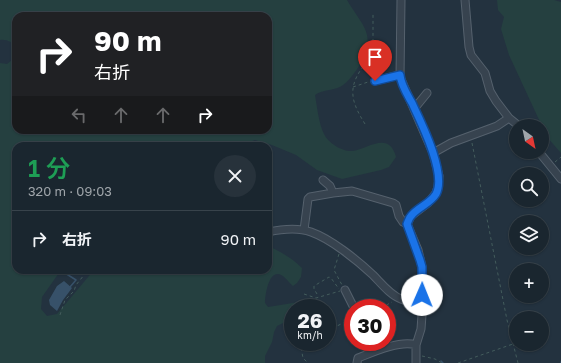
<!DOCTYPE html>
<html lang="ja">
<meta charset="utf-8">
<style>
body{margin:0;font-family:"Golos Text","Noto Sans JP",sans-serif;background:#27323b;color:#f1f3f6;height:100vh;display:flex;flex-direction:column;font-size:15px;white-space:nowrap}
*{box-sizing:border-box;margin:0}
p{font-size:13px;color:#9fa5aa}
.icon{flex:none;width:22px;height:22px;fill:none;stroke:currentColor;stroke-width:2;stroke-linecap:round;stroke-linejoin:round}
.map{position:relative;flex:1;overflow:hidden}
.drawer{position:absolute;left:12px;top:142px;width:260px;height:132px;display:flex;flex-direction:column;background:#1a262f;border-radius:12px;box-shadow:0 1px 3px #0004,0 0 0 1px #38434b}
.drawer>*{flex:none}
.guide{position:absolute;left:12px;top:12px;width:260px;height:122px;border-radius:12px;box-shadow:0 1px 3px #0004,0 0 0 1px #38434b;background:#202124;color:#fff;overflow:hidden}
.needle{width:26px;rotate:147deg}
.fabs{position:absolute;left:509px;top:119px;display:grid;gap:8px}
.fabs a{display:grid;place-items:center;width:40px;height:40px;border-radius:50%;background:#1a262f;box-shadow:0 1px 3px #0004,0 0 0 1px #38434b;font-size:20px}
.speed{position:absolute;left:284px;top:299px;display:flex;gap:8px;font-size:20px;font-weight:700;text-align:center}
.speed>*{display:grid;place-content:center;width:52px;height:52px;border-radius:50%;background:#1a262f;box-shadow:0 1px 3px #0004,0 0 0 1px #38434b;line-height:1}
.speed small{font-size:10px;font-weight:400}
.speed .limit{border:6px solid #d22;background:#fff;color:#111}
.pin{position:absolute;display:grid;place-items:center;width:34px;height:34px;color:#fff;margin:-41px -17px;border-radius:50% 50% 50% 0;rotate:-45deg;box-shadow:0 0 4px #0007}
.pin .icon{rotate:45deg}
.me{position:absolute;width:44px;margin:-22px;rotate:1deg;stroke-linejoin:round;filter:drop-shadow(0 0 3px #0008)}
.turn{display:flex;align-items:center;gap:14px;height:84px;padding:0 16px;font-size:18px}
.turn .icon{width:52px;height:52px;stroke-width:2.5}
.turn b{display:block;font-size:28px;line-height:34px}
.lanes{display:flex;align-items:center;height:38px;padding:0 16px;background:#0003;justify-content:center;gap:20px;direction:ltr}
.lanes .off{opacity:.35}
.round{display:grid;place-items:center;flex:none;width:42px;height:42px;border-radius:21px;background:#27323b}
.headline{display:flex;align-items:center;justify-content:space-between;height:68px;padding:0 16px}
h1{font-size:24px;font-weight:600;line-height:30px;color:#1e9e55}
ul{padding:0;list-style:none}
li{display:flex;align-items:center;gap:12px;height:56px;padding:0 16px;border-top:1px solid #38434b}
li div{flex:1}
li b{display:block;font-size:15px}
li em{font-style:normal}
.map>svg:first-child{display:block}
.green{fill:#254040}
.water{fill:#375169}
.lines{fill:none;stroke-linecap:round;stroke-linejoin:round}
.stream{stroke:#375169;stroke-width:1.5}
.minor-casing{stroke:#55616d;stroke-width:9}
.path{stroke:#435c5c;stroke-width:1;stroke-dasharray:3 3;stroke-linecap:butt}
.minor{stroke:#37434f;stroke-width:7}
.route-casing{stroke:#114b97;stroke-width:10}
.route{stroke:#1a73e8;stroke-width:7}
</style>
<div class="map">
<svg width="561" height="363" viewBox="0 0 561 363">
<rect width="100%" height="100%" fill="#23323f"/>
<path class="green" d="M0,0H347C362,26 378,34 359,66C355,72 349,81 343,85C335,91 323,89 315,95C317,107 319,124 324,134C328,143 343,152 352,151C368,149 389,130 396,157L389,167L381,170L342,179L317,170L296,155L272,145L255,140L246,143L244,146H16V270H61L42,297L41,309L47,316L57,314L94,270H268V246C281,252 292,258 302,268L301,277L297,283L293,286C289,283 287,279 283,276C269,266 265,295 265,303L268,307L299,302L304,303L305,308H293V318L277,326L274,332L272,342L265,356V363H0V63L7,64L16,57V130H268V16H16V47C12,42 7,39 0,40Z
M497,0H554L561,2V153L547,137L509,55L501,29L504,17L498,10Z"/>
<path class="water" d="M64,281L72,288L63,300L57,311L50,305L49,300L57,286Z"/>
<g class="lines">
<path class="stream" d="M65,270V273L76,280L70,287
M441,361L443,363
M561,363V362"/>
<g class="minor-casing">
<path id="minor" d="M401,0L400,77L433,153L439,176L438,187L436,193L428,203L411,216L407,224
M465,0L469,47L471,55L485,73L490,91L496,101L509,118L519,126
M375,81L399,75
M414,109L427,93
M539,152L561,179
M433,153L451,143L497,126L509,118
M323,180L330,186L333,193
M304,230L308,199L310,197L333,193L352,191L393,203L396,205L399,216L403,222L407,224L418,250L422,267V315L421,329L416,345V363
M268,232C282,229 297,227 311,232C331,239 357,260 373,275C381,283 390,295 401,299C408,302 415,302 422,301
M345,290L354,308
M357,363L358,358C373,352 400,340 416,345"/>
</g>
<path class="path" d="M353,87L368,82
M365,124C352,103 347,89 362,68C366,62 371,57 373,49V13
M472,143L507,320L518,363
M555,162L561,157
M339,254L334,270L342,285
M304,294L316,298L340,291
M317,294L314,289V286L329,277L331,278L339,289
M381,308L392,302
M60,315L65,300L74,291L76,285L88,270
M327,331L353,318
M300,342L303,358L308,363
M422,356L435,359L442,363
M458,363L513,344"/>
<use href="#minor" class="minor"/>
</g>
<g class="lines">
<g class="route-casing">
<path id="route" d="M375,81L400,75C401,85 407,94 412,103C421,122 447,174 436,194C430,204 418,207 411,216C409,218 408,222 407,224L420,260L422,267V295"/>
</g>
<use href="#route" class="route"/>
</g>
</svg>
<div class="fabs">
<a><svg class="needle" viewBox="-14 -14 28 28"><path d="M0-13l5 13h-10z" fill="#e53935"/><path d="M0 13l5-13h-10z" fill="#9fa5aa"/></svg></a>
<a><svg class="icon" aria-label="search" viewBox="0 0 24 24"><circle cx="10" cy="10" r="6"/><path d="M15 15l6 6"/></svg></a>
<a><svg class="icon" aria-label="layers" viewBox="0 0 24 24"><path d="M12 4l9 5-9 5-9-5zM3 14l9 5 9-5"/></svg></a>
<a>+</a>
<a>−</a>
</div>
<div class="speed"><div>26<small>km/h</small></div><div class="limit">30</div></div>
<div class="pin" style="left:375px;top:81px;background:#d93025"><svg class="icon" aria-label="arrive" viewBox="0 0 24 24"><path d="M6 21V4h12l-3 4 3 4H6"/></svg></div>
<svg class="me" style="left:422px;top:295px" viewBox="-20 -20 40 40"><circle r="19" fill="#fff"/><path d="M0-13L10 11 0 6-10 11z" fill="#1a73e8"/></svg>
<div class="guide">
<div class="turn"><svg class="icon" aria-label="right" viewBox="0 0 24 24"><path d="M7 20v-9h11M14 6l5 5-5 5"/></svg><div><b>90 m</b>右折</div></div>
<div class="lanes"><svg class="icon off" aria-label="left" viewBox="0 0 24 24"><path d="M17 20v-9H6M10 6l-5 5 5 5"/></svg><svg class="icon off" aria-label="ahead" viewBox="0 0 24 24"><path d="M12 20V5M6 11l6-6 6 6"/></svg><svg class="icon off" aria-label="ahead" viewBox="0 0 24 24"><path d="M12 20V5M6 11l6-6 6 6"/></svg><svg class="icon" aria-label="right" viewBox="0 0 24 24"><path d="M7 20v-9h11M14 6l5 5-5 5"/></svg></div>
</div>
<section class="drawer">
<div class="headline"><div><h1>1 分</h1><p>320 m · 09:03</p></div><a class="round"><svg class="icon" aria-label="close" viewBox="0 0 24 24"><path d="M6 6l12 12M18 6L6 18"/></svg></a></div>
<ul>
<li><svg class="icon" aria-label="right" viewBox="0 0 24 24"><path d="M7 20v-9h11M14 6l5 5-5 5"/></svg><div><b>右折</b></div><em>90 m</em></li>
</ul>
</section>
</div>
